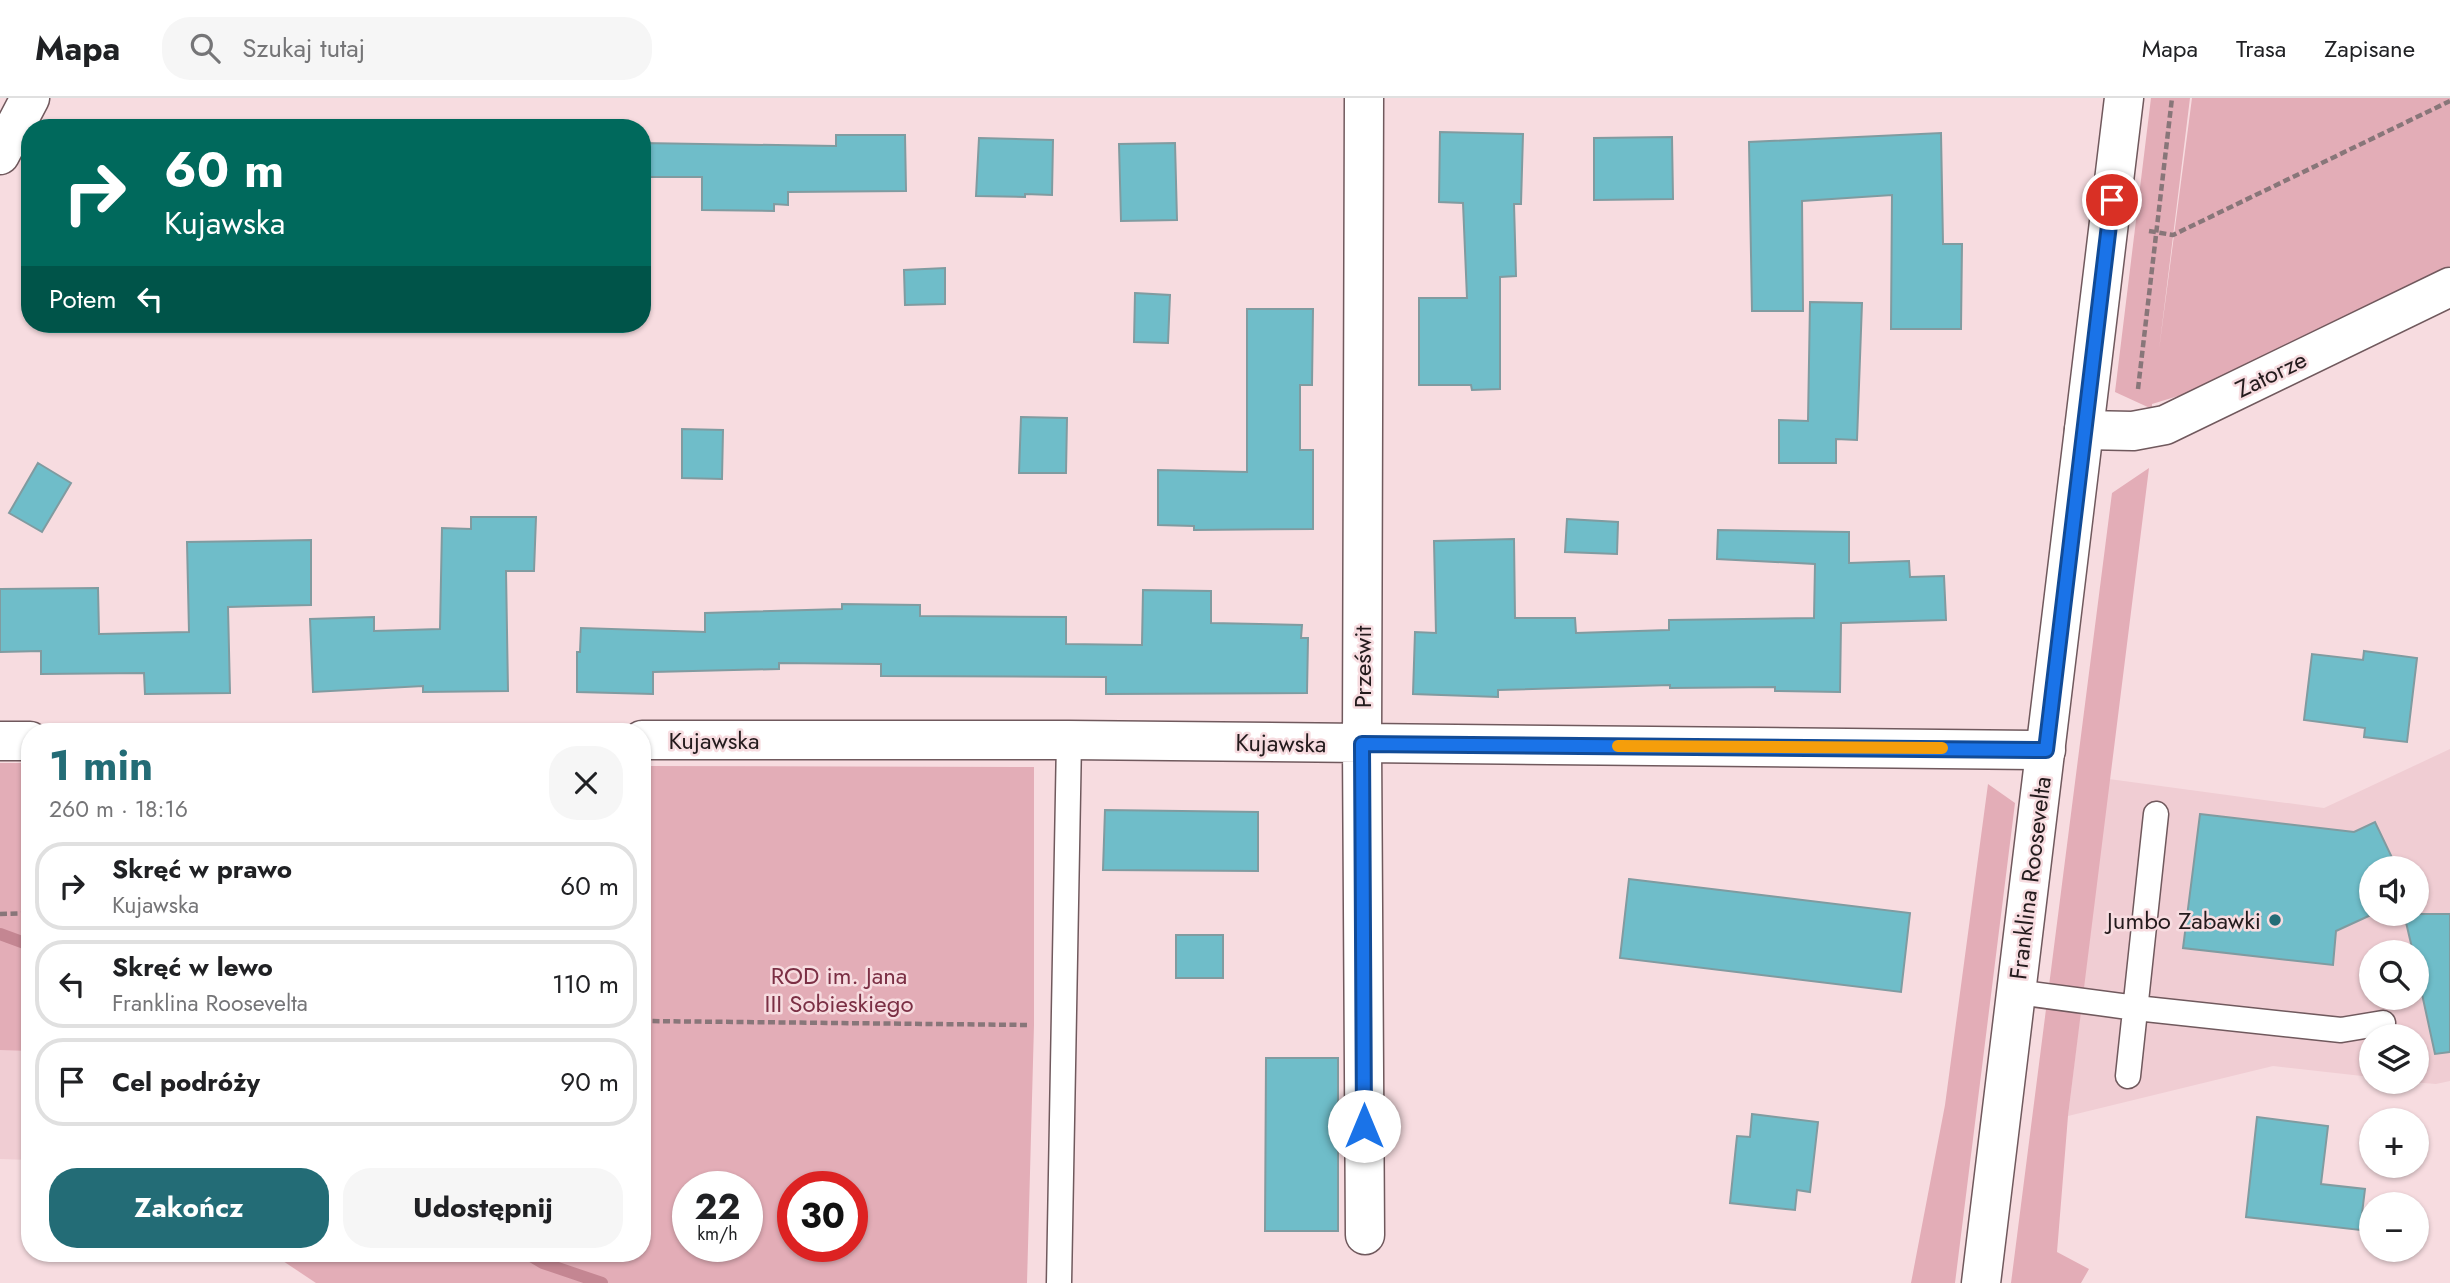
<!DOCTYPE html>
<html lang="pl">
<meta charset="utf-8">
<style>
body{margin:0;font-family:Jost,sans-serif;background:#f6f6f6;color:#202124;height:100vh;display:flex;flex-direction:column;font-size:26px;white-space:nowrap}
*{box-sizing:border-box;margin:0}
p{font-size:23px;color:#757577}
.icon{flex:none;width:38px;height:38px;fill:none;stroke:currentColor;stroke-width:2;stroke-linecap:round;stroke-linejoin:round}
.map{position:relative;flex:1;overflow:hidden}
.details{position:absolute;left:21px;top:625px;width:630px;height:539px;display:flex;flex-direction:column;background:#fff;border-radius:28px;box-shadow:0 2px 5px #0004}
.details>*{flex:none}
.hud{position:absolute;left:21px;top:21px;width:630px;height:214px;border-radius:28px;box-shadow:0 2px 5px #0004;background:#00695c;color:#fff;overflow:hidden}
.tools{position:absolute;left:2359px;top:758px;display:grid;gap:14px}
.tools a{display:grid;place-items:center;width:70px;height:70px;border-radius:50%;background:#fff;box-shadow:0 2px 5px #0004;font-size:35px}
.speed{position:absolute;left:672px;top:1073px;display:flex;gap:14px;font-size:35px;font-weight:700;text-align:center}
.speed>*{display:grid;place-content:center;width:91px;height:91px;border-radius:50%;background:#fff;box-shadow:0 2px 5px #0004;line-height:1}
.speed small{font-size:18px;font-weight:400}
.speed .limit{border:10px solid #d22;background:#fff;color:#111}
.pin{position:absolute;display:grid;place-items:center;width:60px;height:60px;color:#fff;margin:-30px;border:4px solid #fff;border-radius:50%;box-shadow:0 2px 7px #0007}
.me{position:absolute;width:77px;margin:-38px;rotate:0deg;stroke-linejoin:round;filter:drop-shadow(0 0 5px #0008)}
.turn{display:flex;align-items:center;gap:24px;height:147px;padding:0 28px;font-size:32px}
.turn .icon{width:91px;height:91px;stroke-width:2.5}
.turn b{display:block;font-size:49px;line-height:60px}
.then{display:flex;align-items:center;height:66px;padding:0 28px;background:#0003;gap:14px;font-size:26px}
.round{display:grid;place-items:center;flex:none;width:74px;height:74px;border-radius:28px;background:#f6f6f6}
.headline{display:flex;align-items:center;justify-content:space-between;height:119px;padding:0 28px}
h1{font-size:42px;font-weight:700;line-height:52px;color:#236c76}
.action{display:flex;gap:14px;margin-top:auto;padding:14px 28px}
.action a{flex:1;height:80px;border-radius:28px;background:#236c76;color:#fff;font-size:28px;font-weight:700;line-height:80px;text-align:center}
.action a+a{background:#f6f6f6;color:#202124}
ul{padding:0;list-style:none}
li{display:flex;align-items:center;gap:21px;height:88px;margin:0 14px 10px;padding:0 14px;border:4px solid #e0e0e0;border-radius:28px}
li div{flex:1}
li b{display:block;font-size:26px}
li em{font-style:normal}
header{display:flex;align-items:center;gap:42px;box-sizing:border-box;height:98px;padding:0 35px;background:#fff;border-bottom:2px solid #e0e0e0}
header strong{font-size:33px}
nav{display:flex;gap:38px;margin-inline-start:auto;font-size:24px}
.search{width:490px;height:63px;background:#f6f6f6;display:flex;align-items:center;gap:18px;box-sizing:border-box;padding:0 24px;border-radius:28px;color:#757577;font-size:26px}
.map>svg:first-child{display:block}
.built{fill:#f0cdd3;fill-rule:evenodd}
.green{fill:#e3adb7;fill-rule:evenodd}
.lines{fill:none;stroke-linecap:round;stroke-linejoin:round}
.stream{stroke:#c48692;stroke-width:12}
.building{fill:#6fbdc9;stroke:#809ba0;stroke-width:2}
.service-casing{stroke:#70595d;stroke-width:27}
.minor-casing{stroke:#70595d;stroke-width:41}
.tertiary-casing{stroke:#70595d;stroke-width:41}
.path{stroke:#887679;stroke-width:4.5;stroke-dasharray:7 3.5;stroke-linecap:butt}
.service{stroke:#fff;stroke-width:24}
.minor{stroke:#fff;stroke-width:38}
.tertiary{stroke:#fff;stroke-width:38}
.route-casing{stroke:#114b97;stroke-width:18}
.route{stroke:#1a73e8;stroke-width:12}
.slow{stroke:#f59e0b;stroke-width:12}
.poi-dot{fill:#236c76;stroke:#f7dce0;stroke-width:2.5}
.labels{text-anchor:middle;dominant-baseline:central;stroke-width:5;stroke-linejoin:round;paint-order:stroke}
.street-label{font-size:24px;fill:#241b1d;stroke:#f7dce0}
.poi-label{font-size:24px;fill:#241b1d;stroke:#f7dce0;text-anchor:end}
.park-label{font-size:24px;fill:#7b2f44;stroke:#f7dce0}
</style>
<header>
<strong>Mapa</strong>
<div class="search"><svg class="icon" aria-label="search" viewBox="0 0 24 24"><circle cx="10" cy="10" r="6"/><path d="M15 15l6 6"/></svg>Szukaj tutaj</div>
<nav><a>Mapa</a><a>Trasa</a><a>Zapisane</a></nav>
</header>
<div class="map">
<svg width="2450" height="1185" viewBox="0 0 2450 1185">
<rect width="100%" height="100%" fill="#f7dce0"/>
<path class="built" d="M2450,651V983L2436,986L2411,984H2417V938H2371V979L2273,968L2068,1018L2109,681L2324,710ZM2371,770H2417V816H2371ZM2371,854H2417V900H2371Z
M0,951H30V1062L0,1061Z"/>
<path class="green" d="M2151,0H2190L2159,252L2192,0H2450V168L2259,262L2188,295L2152,306V311L2115,294Z
M2149,370L2068,1018L2057,1154L2089,1171L2081,1185H2011L2112,395Z
M0,665H30V953L0,952Z
M642,668L1034,669V927L1027,1185H316L271,1155H642ZM747,1088V1148H688V1088ZM793,1088H852V1148H793Z
M1988,686L2015,705L1955,1185H1911L1945,1007Z"/>
<g class="lines">
<path class="stream" d="M0,836L30,847
M526,1155L543,1165L602,1185"/>
</g>
<path class="building" d="M1440,34L1523,36L1521,106H1514L1516,178L1500,179V291L1472,292L1471,287H1419V200H1467L1463,105L1439,104Z
M1941,35L1943,146H1962L1961,231H1891L1892,97L1802,103L1803,213H1752L1749,44Z
M836,37H905L906,93L788,94V107L774,106V113L702,112V79H642V45L836,48Z
M1672,39L1673,101L1594,102V40Z
M979,40L1053,42L1052,97L1025,96V99L976,98Z
M1175,45L1177,122L1121,123L1119,46Z
M945,170V206L905,207L904,172Z
M1135,195L1170,197L1168,245L1134,244Z
M1810,204L1862,205L1857,342L1836,341V365H1779V322L1808,323Z
M1247,211H1313L1312,287H1300V352H1313V431L1194,432V428L1158,427V372L1247,374Z
M1021,319L1067,320L1066,375H1019Z
M682,331L723,332L722,381L682,380Z
M38,365L71,385L42,434L9,415Z
M471,419H536L534,473H506L508,593L423,594V588L313,594L310,521L374,519V533L440,531L442,430L471,431Z
M1567,421L1618,424L1617,456L1565,454Z
M1718,432L1849,434V465L1909,463L1910,479L1944,478L1946,522L1841,525L1840,594L1775,593V589L1670,590V587L1498,592V599L1413,596L1415,534L1436,535L1434,443L1514,441L1515,520H1575L1576,535L1669,532V522L1814,520L1815,466L1717,461Z
M311,442V507L228,509L230,595L145,596L144,575L41,576V553L0,554V491L98,490L99,536L189,534L187,444Z
M1143,492L1211,493V525L1302,527L1301,540H1308L1307,595L1106,596V579L881,578V566L779,565V571L653,574V596L577,594V554H580L581,530L705,534V515L842,511V506L920,507V518L1066,519V546L1142,547Z
M2364,553L2417,560L2407,644L2364,639L2365,630L2304,622L2312,556L2363,562Z
M1105,712L1258,714V773L1103,772Z
M2200,716L2354,734L2375,724L2397,770H2371V816H2373L2336,833L2333,867L2183,850Z
M1629,781L1910,815L1901,894L1620,860Z
M2404,816H2450V954L2435,956L2417,873V854H2413Z
M1176,837H1223V880H1176Z
M1266,960H1338V1133H1265Z
M1752,1016L1818,1024L1810,1094L1797,1092L1795,1112L1730,1105L1737,1038L1750,1039Z
M2257,1019L2328,1028L2321,1086L2365,1091L2360,1132L2246,1119Z"/>
<g class="lines">
<g class="service-casing">
<path id="service" d="M2017,894L2136,910L2341,932L2383,925
M2128,978L2156,716
M1059,1185L1069,642"/>
</g>
<g class="minor-casing">
<path id="minor" d="M1364,0L1362,646L1365,1137
M0,57L30,0
M2084,332L2133,333L2165,327L2450,189
M642,642H1069L2046,652
M0,643H30"/>
</g>
<g class="tertiary-casing">
<path id="tertiary" d="M1981,1185L2124,0"/>
</g>
<path class="path" d="M2149,133L2173,137L2450,3
M2138,291L2172,0
M0,816L30,815
M642,923L1030,927"/>
<use href="#service" class="service"/>
<use href="#minor" class="minor"/>
<use href="#tertiary" class="tertiary"/>
</g>
<g class="lines">
<g class="route-casing">
<path id="route" d="M1364,1028L1362,646L2046,652L2112,102"/>
</g>
<use href="#route" class="route"/>
<path class="slow" d="M1618,648L1942,650"/>
</g>
<circle class="poi-dot" cx="2275" cy="822" r="7"/>
<g class="labels">
<g class="street-label">
<text transform="translate(2271 276) rotate(-26)">Zatorze</text>
<text transform="translate(1362 569) rotate(-90)">Prześwit</text>
<text x="714" y="642">Kujawska</text>
<text transform="translate(1281 645) rotate(1)">Kujawska</text>
<text transform="translate(2030 780) rotate(-83)">Franklina Roosevelta</text>
</g>
<g class="poi-label">
<text x="2261" y="822">Jumbo Zabawki</text>
</g>
<g class="park-label">
<text x="839" y="877">ROD im. Jana<tspan x="839" dy="28">III Sobieskiego</tspan></text>
</g>
</g>
</svg>
<div class="tools">
<a><svg class="icon" aria-label="sound" viewBox="0 0 24 24"><path d="M4 9h4l5-4v14l-5-4H4zM17 9q2 3 0 6"/></svg></a>
<a><svg class="icon" aria-label="search" viewBox="0 0 24 24"><circle cx="10" cy="10" r="6"/><path d="M15 15l6 6"/></svg></a>
<a><svg class="icon" aria-label="layers" viewBox="0 0 24 24"><path d="M12 4l9 5-9 5-9-5zM3 14l9 5 9-5"/></svg></a>
<a>+</a>
<a>−</a>
</div>
<div class="speed"><div>22<small>km/h</small></div><div class="limit">30</div></div>
<div class="pin" style="left:2112px;top:102px;background:#d93025"><svg class="icon" aria-label="arrive" viewBox="0 0 24 24"><path d="M6 21V4h12l-3 4 3 4H6"/></svg></div>
<svg class="me" style="left:1364px;top:1028px" viewBox="-20 -20 40 40"><circle r="19" fill="#fff"/><path d="M0-13L10 11 0 6-10 11z" fill="#1a73e8"/></svg>
<div class="hud">
<div class="turn"><svg class="icon" aria-label="right" viewBox="0 0 24 24"><path d="M7 20v-9h11M14 6l5 5-5 5"/></svg><div><b>60 m</b>Kujawska</div></div>
<div class="then">Potem<svg class="icon" aria-label="left" viewBox="0 0 24 24"><path d="M17 20v-9H6M10 6l-5 5 5 5"/></svg></div>
</div>
<section class="details">
<div class="headline"><div><h1>1 min</h1><p>260 m · 18:16</p></div><a class="round"><svg class="icon" aria-label="close" viewBox="0 0 24 24"><path d="M6 6l12 12M18 6L6 18"/></svg></a></div>
<ul>
<li><svg class="icon" aria-label="right" viewBox="0 0 24 24"><path d="M7 20v-9h11M14 6l5 5-5 5"/></svg><div><b>Skręć w prawo</b><p>Kujawska</p></div><em>60 m</em></li>
<li><svg class="icon" aria-label="left" viewBox="0 0 24 24"><path d="M17 20v-9H6M10 6l-5 5 5 5"/></svg><div><b>Skręć w lewo</b><p>Franklina Roosevelta</p></div><em>110 m</em></li>
<li><svg class="icon" aria-label="arrive" viewBox="0 0 24 24"><path d="M6 21V4h12l-3 4 3 4H6"/></svg><div><b>Cel podróży</b></div><em>90 m</em></li>
</ul>
<div class="action"><a>Zakończ</a><a>Udostępnij</a></div>
</section>
</div>
